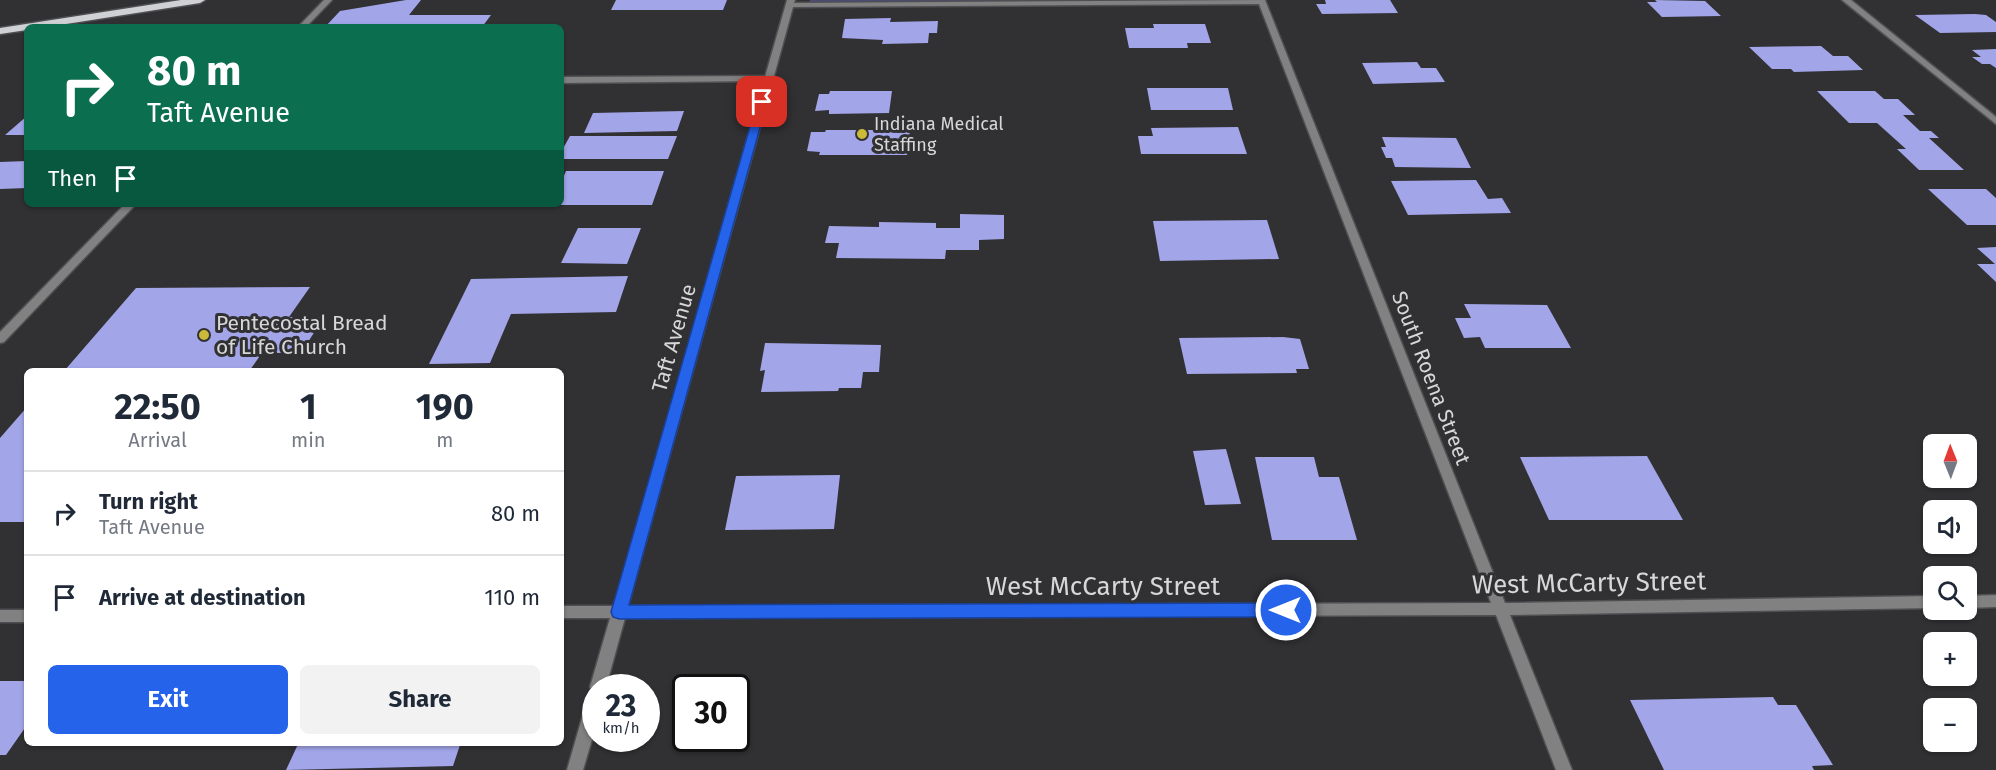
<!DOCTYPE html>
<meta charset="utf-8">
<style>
body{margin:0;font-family:"Fira Sans",sans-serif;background:#f2f2f3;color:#1f2937;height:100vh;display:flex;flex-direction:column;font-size:22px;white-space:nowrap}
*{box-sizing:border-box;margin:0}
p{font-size:20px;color:#747a83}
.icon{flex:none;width:33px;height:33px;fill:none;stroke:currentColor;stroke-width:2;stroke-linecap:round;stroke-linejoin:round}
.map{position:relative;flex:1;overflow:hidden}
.sheet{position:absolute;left:24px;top:368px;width:540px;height:378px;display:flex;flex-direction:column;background:#fff;border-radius:9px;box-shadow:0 2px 4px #0004}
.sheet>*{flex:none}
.hud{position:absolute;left:24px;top:24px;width:540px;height:183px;border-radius:9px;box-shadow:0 2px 4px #0004;background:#0b6e4f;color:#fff;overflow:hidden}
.needle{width:39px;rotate:359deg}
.fabs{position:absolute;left:1923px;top:434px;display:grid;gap:12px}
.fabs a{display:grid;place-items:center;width:54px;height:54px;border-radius:9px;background:#fff;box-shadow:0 2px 4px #0004;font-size:30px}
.speed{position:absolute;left:582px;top:674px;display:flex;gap:12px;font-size:30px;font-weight:700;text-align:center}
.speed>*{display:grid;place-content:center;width:78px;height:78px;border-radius:50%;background:#fff;box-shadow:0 2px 4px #0004;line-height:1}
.speed small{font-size:15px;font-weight:400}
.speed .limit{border:3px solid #111;border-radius:9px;background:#fff;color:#111}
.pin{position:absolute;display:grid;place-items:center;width:51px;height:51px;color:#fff;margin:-26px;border-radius:12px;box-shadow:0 3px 9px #0006}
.me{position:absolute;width:66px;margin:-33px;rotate:270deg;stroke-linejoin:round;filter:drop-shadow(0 0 4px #0008)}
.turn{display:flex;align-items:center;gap:21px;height:126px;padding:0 24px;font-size:27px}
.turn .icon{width:78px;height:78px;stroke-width:2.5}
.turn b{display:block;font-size:42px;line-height:51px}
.then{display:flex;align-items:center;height:57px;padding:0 24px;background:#0003;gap:12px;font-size:22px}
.eta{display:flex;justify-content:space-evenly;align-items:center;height:102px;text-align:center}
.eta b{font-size:36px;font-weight:700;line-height:42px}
.action{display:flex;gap:12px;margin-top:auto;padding:12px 24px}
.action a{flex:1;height:69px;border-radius:9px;background:#2563eb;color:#fff;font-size:24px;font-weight:700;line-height:69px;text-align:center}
.action a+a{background:#f2f2f3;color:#1f2937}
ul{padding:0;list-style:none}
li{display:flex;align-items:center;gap:18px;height:84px;padding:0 24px;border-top:2px solid #e0e1e3}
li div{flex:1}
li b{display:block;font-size:22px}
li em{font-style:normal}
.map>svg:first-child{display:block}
.green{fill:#4a4b77}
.building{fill:#a2a5e8}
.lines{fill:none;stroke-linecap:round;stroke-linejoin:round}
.service-casing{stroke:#4f4f52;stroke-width:3}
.minor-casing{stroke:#4f4f52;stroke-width:3}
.primary-casing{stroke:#4f4f52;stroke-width:3}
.service{fill:#818182;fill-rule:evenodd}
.minor{fill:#818182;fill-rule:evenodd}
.primary{fill:#d0d1d4;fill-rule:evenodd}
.route{fill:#2563eb;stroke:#184099;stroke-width:1.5}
.poi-dot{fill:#cbba39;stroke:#313134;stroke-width:2}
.labels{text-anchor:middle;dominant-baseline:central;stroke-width:6;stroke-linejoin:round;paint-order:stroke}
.far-poi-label{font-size:18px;fill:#d7d7d9;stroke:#313134;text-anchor:start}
.poi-label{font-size:21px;fill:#d7d7d9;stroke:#313134;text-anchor:start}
.street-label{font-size:21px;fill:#d7d7d9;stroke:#313134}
.near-street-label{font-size:26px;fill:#d7d7d9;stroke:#313134}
</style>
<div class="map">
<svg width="1996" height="770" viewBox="0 0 1996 770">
<rect width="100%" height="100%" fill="#313134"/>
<path class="green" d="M810,0H1225L1221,2L809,5Z"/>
<path class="building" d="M406,0H421L409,15H491L482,27H325L340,11Z
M616,0H727L723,10H611Z
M1325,0H1390L1398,13L1322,14L1316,4H1326Z
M1655,0L1705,1L1721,16L1662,17L1647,2H1657Z
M1975,14L1986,15L1996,22V32L1940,33L1915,15Z
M891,18L890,22L938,21L937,33H929L928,43L882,44L883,40L842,38L845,19Z
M1153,24H1205L1211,43H1187L1188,48H1129L1125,28H1154Z
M1821,46L1833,56H1848L1863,70L1794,72L1791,69H1772L1749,47Z
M1996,49V68L1990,64H1982L1972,57H1981L1972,50Z
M1417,62L1421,68H1436L1445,82L1373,84L1362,63Z
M1147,88H1228L1233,110H1151Z
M830,91H892L889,113L829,114V110L815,111L819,94H829Z
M1817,91H1875L1884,99H1898L1915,115H1903L1920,131H1931L1939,138H1929L1964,170H1919L1897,149H1906L1877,123H1849Z
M684,111L677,131L584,133L593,113Z
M27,116V135H5Z
M1238,127L1247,154H1141L1138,136H1153L1151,128Z
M826,130H910L907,155H819L820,152L807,151L811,132H825Z
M570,136H677L668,159H561V152Z
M1382,137L1456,138L1471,168L1395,167L1392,158H1386L1381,147H1386Z
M27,161V188L0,189V162Z
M566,171H664L652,205H561V183Z
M1476,180L1488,199L1502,198L1511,213L1408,215L1391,181Z
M1928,189H1986L1996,198V225H1967Z
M960,214L1004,215V239L979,240V250H946L945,259L836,258L839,243H825L829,226L879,227V222L936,223V228H960Z
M1267,220L1279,259L1160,261L1153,221Z
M578,228H641L627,264L561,263Z
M1996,247V282L1977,264H1995L1977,248Z
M628,276L616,312L511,314L490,363L429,364L471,279Z
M310,287L289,317H324L301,353H262L250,370H65L136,288Z
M1464,304L1547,305L1571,348H1485L1480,337L1464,338L1455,318H1471Z
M1283,337L1300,339L1309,369H1296L1297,373L1187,374L1179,338Z
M765,343L881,345L879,372H863L861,388H839L838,391L761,392L765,370L760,371Z
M27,407V522H0V438Z
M1226,449L1241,504L1205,505L1193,451Z
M1647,456L1683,520H1549L1520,457Z
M1255,457H1314L1319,477H1339L1357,540H1272Z
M840,475L834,529L725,530L736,476Z
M0,681H27V725L6,755H0Z
M1773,697L1778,705H1796L1833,765L1812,766L1814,770H1664L1630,700Z
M299,742H461L453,766L286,770Z"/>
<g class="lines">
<g class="service-casing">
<path id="service" d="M768,76L772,79L771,81L561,83V77Z"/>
</g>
<g class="minor-casing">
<path id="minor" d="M324,0H332L306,27H298Z
M787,0H795L794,3L1265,0L1505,603L1934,596V608L1510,615L1572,770H1556L1496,615L625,618L606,687H596V726L583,770H567L588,697L592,691L590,687L610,618H561V606H614ZM1259,4L1491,603L628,606L793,7Z
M1842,0H1851L1996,117V124Z
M125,204H136L4,342L0,343V332Z
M1996,595V607L1966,608V596Z
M0,610H27V622H0Z"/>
</g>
<g class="primary-casing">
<path id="primary" d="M181,0H205L200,3L47,27H27V30L0,34V28Z"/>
</g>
<use href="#service" class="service"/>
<use href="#minor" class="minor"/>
<use href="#primary" class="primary"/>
</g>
<path class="route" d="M762,99L767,102L629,605L1286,603L1292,605L1294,610L1292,615L1286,617L619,619L613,617L611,612L757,102Z"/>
<g class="poi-dot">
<circle cx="862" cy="134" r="6"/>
<circle cx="204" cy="335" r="6"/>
</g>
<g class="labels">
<g class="far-poi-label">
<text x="874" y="124">Indiana Medical<tspan x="874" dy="21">Staffing</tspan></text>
</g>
<g class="poi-label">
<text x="216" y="323">Pentecostal Bread<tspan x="216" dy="24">of Life Church</tspan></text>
</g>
<g class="street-label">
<text transform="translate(674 338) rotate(-74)">Taft Avenue</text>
<text transform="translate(1431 378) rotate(69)">South Roena Street</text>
</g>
<g class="near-street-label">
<text transform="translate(1589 583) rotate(-1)">West McCarty Street</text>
<text x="1103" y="586">West McCarty Street</text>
</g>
</g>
</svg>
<div class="fabs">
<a><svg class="needle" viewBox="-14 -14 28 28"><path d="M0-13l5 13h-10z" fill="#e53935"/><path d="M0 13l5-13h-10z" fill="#747a83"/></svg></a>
<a><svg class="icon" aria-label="sound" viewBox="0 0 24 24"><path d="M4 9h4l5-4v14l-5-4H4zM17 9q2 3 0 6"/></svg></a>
<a><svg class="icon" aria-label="search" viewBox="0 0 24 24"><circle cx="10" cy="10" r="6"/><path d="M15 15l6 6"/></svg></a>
<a>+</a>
<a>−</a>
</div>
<div class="speed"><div>23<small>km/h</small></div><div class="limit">30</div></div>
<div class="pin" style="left:762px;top:102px;background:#d93025"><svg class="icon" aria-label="arrive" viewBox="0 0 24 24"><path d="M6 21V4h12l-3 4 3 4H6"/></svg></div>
<svg class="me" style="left:1286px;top:610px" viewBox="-20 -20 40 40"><circle r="17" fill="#2563eb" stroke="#fff" stroke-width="3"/><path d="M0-11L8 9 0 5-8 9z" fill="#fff"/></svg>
<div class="hud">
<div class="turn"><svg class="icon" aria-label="right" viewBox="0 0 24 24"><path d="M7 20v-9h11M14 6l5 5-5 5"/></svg><div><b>80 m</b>Taft Avenue</div></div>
<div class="then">Then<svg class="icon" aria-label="arrive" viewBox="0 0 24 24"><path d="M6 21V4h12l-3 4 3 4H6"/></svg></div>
</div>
<section class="sheet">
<div class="eta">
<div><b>22:50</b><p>Arrival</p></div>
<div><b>1</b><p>min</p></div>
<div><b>190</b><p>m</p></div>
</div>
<ul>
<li><svg class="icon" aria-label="right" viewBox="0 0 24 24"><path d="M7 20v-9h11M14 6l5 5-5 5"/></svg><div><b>Turn right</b><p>Taft Avenue</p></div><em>80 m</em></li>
<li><svg class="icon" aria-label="arrive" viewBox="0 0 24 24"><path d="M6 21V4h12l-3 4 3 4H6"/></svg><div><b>Arrive at destination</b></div><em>110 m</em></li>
</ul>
<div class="action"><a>Exit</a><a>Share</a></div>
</section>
</div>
